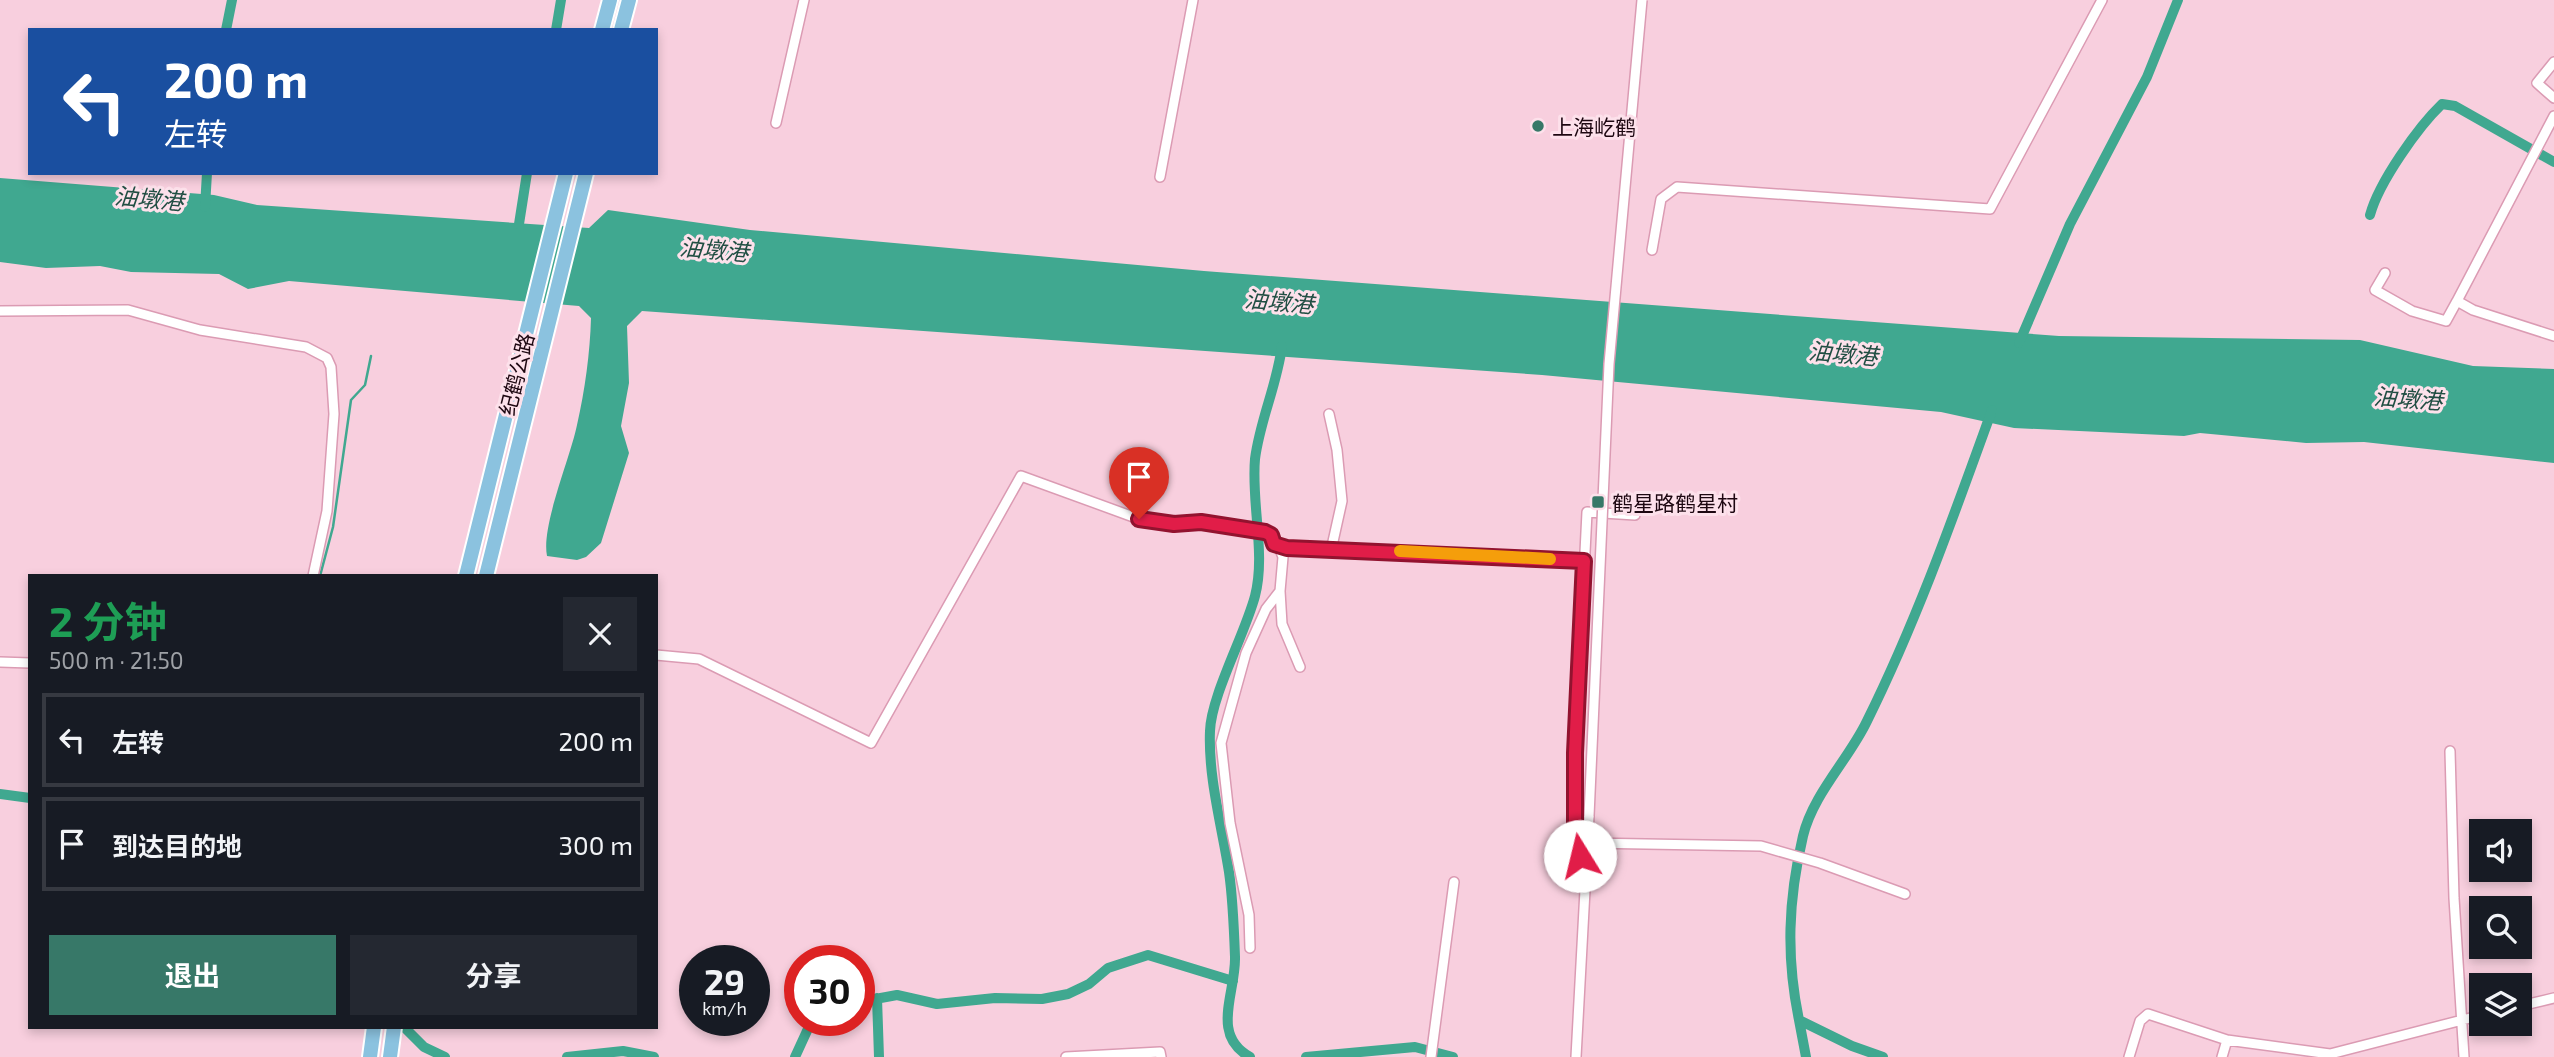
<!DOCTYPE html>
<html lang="zh">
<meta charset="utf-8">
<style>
body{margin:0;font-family:"Exo 2","Noto Sans SC",sans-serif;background:#242831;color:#f1f3f6;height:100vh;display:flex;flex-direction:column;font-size:26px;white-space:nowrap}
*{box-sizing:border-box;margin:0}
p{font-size:23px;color:#9ea1a6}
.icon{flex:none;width:38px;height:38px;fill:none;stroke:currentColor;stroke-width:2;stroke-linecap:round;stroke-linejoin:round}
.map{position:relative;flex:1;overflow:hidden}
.drawer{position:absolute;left:28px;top:574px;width:630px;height:455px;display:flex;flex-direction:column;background:#171b24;border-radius:0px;box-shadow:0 4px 10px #0003}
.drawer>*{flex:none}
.top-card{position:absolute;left:28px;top:28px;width:630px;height:147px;border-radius:0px;box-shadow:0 4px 10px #0003;background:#1a4fa0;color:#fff;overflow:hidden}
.buttons{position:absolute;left:2469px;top:819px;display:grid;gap:14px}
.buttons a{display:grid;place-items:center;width:63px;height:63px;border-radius:0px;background:#171b24;box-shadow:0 4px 10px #0003;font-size:35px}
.speed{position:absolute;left:679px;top:945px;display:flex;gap:14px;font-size:35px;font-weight:700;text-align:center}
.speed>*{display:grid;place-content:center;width:91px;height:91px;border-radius:50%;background:#171b24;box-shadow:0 4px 10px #0003;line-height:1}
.speed small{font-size:18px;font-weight:400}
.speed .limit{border:10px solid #d22;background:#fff;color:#111}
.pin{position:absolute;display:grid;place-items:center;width:60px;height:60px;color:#fff;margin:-72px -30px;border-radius:50% 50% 50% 0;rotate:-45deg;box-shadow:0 0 7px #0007}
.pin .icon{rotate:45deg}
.me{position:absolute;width:77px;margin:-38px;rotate:351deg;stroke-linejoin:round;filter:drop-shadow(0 0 5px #0008)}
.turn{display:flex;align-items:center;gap:24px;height:147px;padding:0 21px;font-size:32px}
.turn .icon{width:91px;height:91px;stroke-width:2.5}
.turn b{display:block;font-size:49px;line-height:60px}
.round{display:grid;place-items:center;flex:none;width:74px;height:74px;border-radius:0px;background:#242831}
.summary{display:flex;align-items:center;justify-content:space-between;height:119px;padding:0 21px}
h1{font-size:42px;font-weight:700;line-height:52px;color:#1e9e55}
.primary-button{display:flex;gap:14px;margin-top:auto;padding:14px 21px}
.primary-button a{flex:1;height:80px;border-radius:0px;background:#377868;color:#fff;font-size:28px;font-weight:700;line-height:80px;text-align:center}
.primary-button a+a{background:#242831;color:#f1f3f6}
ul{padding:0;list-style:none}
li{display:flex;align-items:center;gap:21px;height:94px;margin:0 14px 10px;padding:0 7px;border:4px solid #363941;border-radius:0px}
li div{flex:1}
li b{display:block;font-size:26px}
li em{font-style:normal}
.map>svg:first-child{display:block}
.water{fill:#40a890}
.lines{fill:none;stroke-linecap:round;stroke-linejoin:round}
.stream{stroke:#40a890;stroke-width:2.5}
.canal{stroke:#40a890;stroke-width:10}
.minor-casing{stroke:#db9bb3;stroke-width:12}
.primary-casing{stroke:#fff;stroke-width:18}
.minor{stroke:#fff;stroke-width:9}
.primary{stroke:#8bc2df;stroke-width:14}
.minor-bridge-casing{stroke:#db9bb3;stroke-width:12;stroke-linecap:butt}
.minor-bridge{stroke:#fff;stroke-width:9}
.route-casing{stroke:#92132f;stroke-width:18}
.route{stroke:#e11d48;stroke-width:12}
.slow{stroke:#f59e0b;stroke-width:12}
.poi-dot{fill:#377868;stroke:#fde1eb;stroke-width:2.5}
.labels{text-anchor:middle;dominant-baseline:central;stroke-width:6;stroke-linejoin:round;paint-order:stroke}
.poi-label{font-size:21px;fill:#1d0711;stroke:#fde1eb;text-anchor:start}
.street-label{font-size:21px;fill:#1d0711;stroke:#fde1eb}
.water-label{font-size:23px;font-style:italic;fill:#214e43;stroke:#fde1eb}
</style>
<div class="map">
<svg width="2554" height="1057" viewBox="0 0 2554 1057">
<rect width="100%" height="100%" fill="#f8cfde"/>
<path class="water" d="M0,178L214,195L257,205L589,228L608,210L750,230L1204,271L2059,336L2360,340L2473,366L2554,369V463L2364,442L2306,443L2200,433L2184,436L2014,428L1941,412L1542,375L642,311L627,326L629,383L621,426L629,453L601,543L586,557L577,560L547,556C541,526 570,459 577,425C585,390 590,353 591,318L579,306L289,281L248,289L219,274L131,272L100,266L46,268L0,262Z"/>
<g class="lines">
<path class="stream" d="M320,576L333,527L351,400L365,385L371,356"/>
<path class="canal" d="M226,30L232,0
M556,30L561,0
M205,207L207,173
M2370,215C2379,182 2418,127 2442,104L2455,106L2554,162
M519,224L527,173
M2019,343L2070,224L2147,77L2178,0
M0,794L30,798
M877,998L879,1057
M859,1002L897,995L937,1004L995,998L1042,999L1068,994L1089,984L1108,968L1148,955L1233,981
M1799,1020L1806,1057
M404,1027L424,1047L445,1057
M567,1057L623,1051L654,1057
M795,1057L812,1020
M1250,1057C1210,1035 1236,993 1235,957C1234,929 1233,900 1229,872C1222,827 1208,777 1210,731C1211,696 1245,634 1255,596C1266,554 1251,503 1255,459C1260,420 1277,385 1282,346
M1306,1057L1415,1047L1453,1057
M1883,1057L1852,1046L1799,1020C1786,957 1788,900 1803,836C1813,794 1849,759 1867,721C1917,620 1954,515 1992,410"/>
<g class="minor-casing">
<path id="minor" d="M2554,62L2537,83L2554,98
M2554,116L2457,301L2473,310L2554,336
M776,123L804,0
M1160,177L1193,0
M1652,250L1661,199L1677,187L1990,209L2102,0
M2385,273L2375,290L2412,311L2446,321L2457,301
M0,311L128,310L200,330L306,347L327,358L331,367L334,414L327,511L313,576
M1326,547L1332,546L1342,501L1337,450L1329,414
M1280,591L1282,624L1300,667
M656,655L699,659L871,743L1021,476L1139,519L1174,524L1201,522L1265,532L1279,547L1584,561
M0,662L30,663
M2450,751L2454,898L2464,1057
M1588,843L1761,846L1820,863L1905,894
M1586,873L1575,838V753L1587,512L1635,515
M1250,948L1249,915L1230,823L1221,743L1246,653L1266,609L1280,591L1283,557L1279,547
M2520,1006L2554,998
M1066,1057L1160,1052L1161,1057
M1431,1057L1454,882
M1576,1057L1589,816
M2129,1057L2140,1021L2148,1014L2227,1040L2330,1054L2482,1015
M2222,1057L2227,1040"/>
</g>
<g class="primary-casing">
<path id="primary" d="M602,30L610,0
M621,30L629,0
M466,576L566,173
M486,576L586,173
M370,1057L374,1027
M390,1057L394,1027"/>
</g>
<use href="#minor" class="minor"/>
<use href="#primary" class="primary"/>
<g class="minor-bridge-casing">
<path id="minor-bridge" d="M1589,816L1609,364L1642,0"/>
</g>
<use href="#minor-bridge" class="minor-bridge"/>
</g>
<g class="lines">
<g class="route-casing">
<path id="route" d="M1139,519L1174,524L1201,522L1265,532L1271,535L1274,544L1287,548L1584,561L1575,753V838L1580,856"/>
</g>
<use href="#route" class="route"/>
<path class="slow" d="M1400,551L1550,559"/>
</g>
<g class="poi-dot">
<circle cx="1538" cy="126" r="7"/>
<rect x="1591" y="495" width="14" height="14" rx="3.5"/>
</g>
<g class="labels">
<g class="poi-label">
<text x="1552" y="126">上海屹鹤</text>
<text x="1612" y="502">鹤星路鹤星村</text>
</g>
<g class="street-label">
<text transform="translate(516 374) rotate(-76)">纪鹤公路</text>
</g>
<g class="water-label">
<text transform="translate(149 198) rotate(5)">油墩港</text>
<text transform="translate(714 249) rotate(5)">油墩港</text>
<text transform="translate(1279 301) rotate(5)">油墩港</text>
<text transform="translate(1843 353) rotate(5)">油墩港</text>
<text transform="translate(2408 398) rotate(4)">油墩港</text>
</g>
</g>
</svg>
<div class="buttons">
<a><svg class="icon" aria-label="sound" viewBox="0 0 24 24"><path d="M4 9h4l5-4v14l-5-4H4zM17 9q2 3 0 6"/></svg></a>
<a><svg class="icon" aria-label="search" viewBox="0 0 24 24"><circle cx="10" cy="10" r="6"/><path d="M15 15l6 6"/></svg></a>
<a><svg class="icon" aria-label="layers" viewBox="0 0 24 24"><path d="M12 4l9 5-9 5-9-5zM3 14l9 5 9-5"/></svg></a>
</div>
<div class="speed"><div>29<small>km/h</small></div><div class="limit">30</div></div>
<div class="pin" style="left:1139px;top:519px;background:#d93025"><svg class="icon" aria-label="arrive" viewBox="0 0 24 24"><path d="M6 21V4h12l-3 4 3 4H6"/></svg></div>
<svg class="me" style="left:1580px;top:856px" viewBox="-20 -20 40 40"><circle r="19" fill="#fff"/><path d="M0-13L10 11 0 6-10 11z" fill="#e11d48"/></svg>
<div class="top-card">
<div class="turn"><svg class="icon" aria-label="left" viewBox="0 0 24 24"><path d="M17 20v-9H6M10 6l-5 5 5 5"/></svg><div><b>200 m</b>左转</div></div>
</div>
<section class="drawer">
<div class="summary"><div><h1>2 分钟</h1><p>500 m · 21:50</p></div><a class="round"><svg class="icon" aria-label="close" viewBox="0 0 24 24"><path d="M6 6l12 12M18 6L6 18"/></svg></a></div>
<ul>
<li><svg class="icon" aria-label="left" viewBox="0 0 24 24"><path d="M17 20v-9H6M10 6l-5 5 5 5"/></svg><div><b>左转</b></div><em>200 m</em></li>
<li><svg class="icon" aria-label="arrive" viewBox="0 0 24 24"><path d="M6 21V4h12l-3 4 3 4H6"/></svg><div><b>到达目的地</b></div><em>300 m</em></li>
</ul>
<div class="primary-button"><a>退出</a><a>分享</a></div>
</section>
</div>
